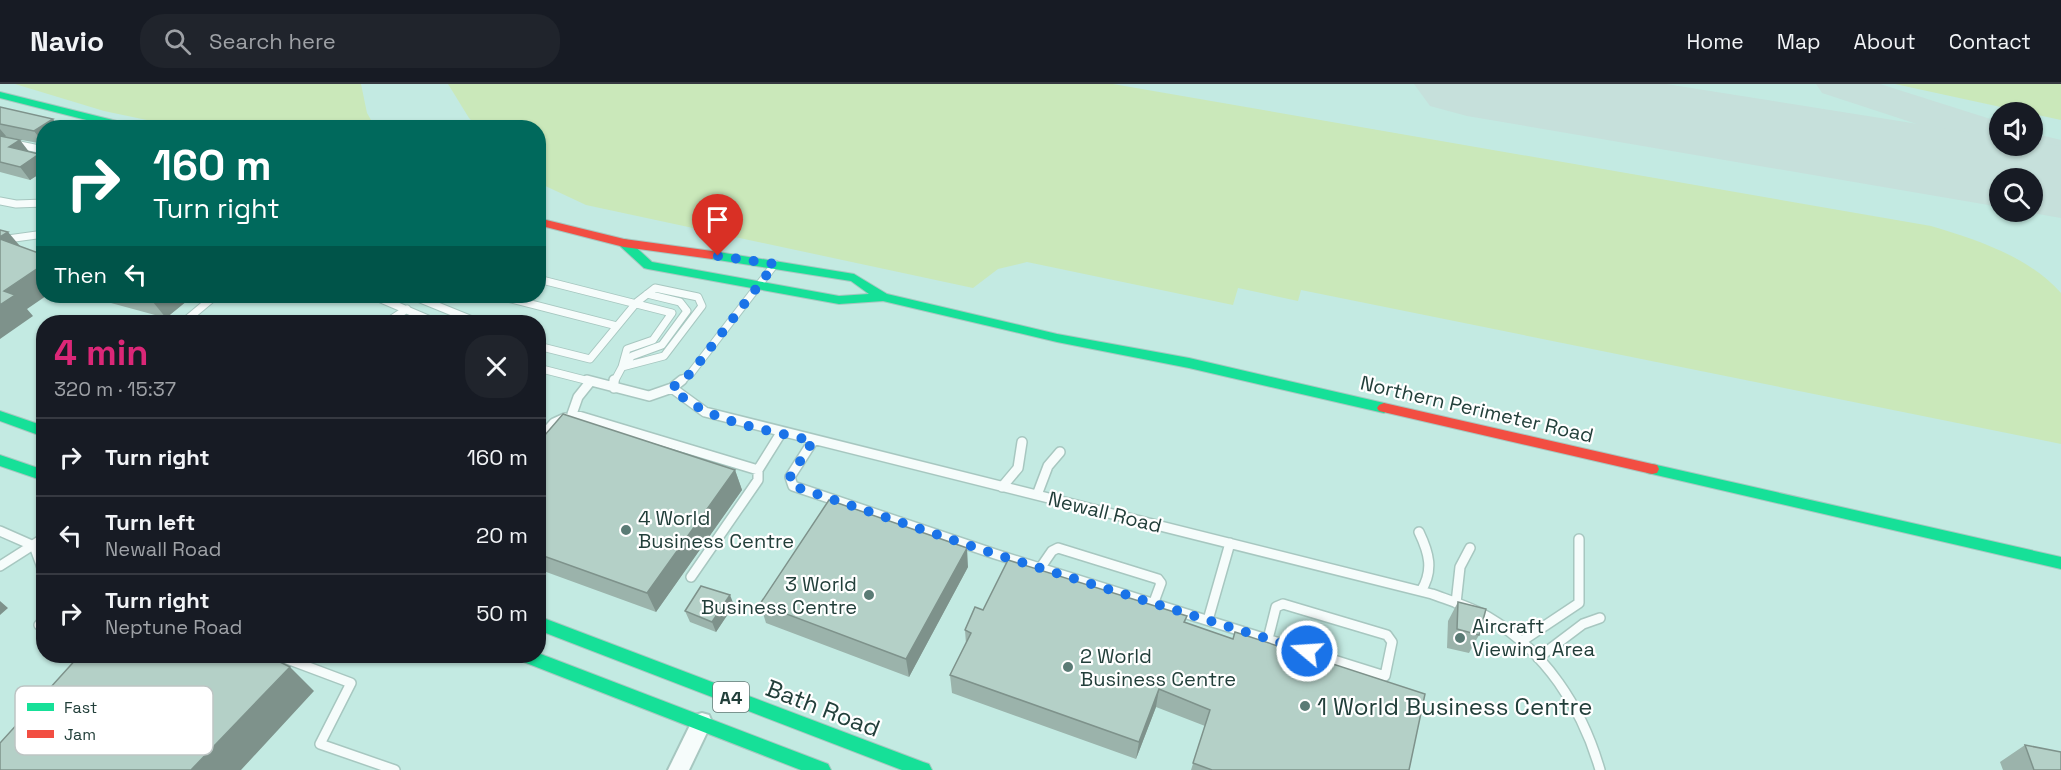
<!DOCTYPE html>
<meta charset="utf-8">
<style>
body{margin:0;font-family:"Space Grotesk",sans-serif;background:#20242c;color:#f1f3f6;height:100vh;display:flex;flex-direction:column;font-size:22px;white-space:nowrap}
*{box-sizing:border-box;margin:0}
p{font-size:20px;color:#9ea1a6}
.icon{flex:none;width:33px;height:33px;fill:none;stroke:currentColor;stroke-width:2;stroke-linecap:round;stroke-linejoin:round}
.map{position:relative;flex:1;overflow:hidden}
.details{position:absolute;left:36px;top:231px;width:510px;height:348px;display:flex;flex-direction:column;background:#171b24;border-radius:24px;box-shadow:0 2px 4px #0004}
.details>*{flex:none}
.banner{position:absolute;left:36px;top:36px;width:510px;height:183px;border-radius:24px;box-shadow:0 2px 4px #0004;background:#00695c;color:#fff;overflow:hidden}
.fabs{position:absolute;left:1989px;top:18px;display:grid;gap:12px}
.fabs a{display:grid;place-items:center;width:54px;height:54px;border-radius:50%;background:#171b24;box-shadow:0 2px 4px #0004;font-size:30px}
.pin{position:absolute;display:grid;place-items:center;width:51px;height:51px;color:#fff;margin:-62px -26px;border-radius:50% 50% 50% 0;rotate:-45deg;box-shadow:0 0 6px #0007}
.pin .icon{rotate:45deg}
.me{position:absolute;width:66px;margin:-33px;rotate:288deg;stroke-linejoin:round;filter:drop-shadow(0 0 4px #0008)}
.turn{display:flex;align-items:center;gap:21px;height:126px;padding:0 18px;font-size:27px}
.turn .icon{width:78px;height:78px;stroke-width:2.5}
.turn b{display:block;font-size:42px;line-height:51px}
.then{display:flex;align-items:center;height:57px;padding:0 18px;background:#0003;gap:12px;font-size:22px}
.round{display:grid;place-items:center;flex:none;width:63px;height:63px;border-radius:24px;background:#20242c}
.head{display:flex;align-items:center;justify-content:space-between;height:102px;padding:0 18px}
h1{font-size:36px;font-weight:600;line-height:45px;color:#db2777}
ul{padding:0;list-style:none}
li{display:flex;align-items:center;gap:18px;height:78px;padding:0 18px;border-top:2px solid #363941}
li div{flex:1}
li b{display:block;font-size:22px}
li em{font-style:normal}
header{display:flex;align-items:center;gap:36px;box-sizing:border-box;height:84px;padding:0 30px;background:#171b24;border-bottom:2px solid #363941}
header strong{font-size:28px}
nav{display:flex;gap:33px;margin-inline-start:auto;font-size:21px}
.search{width:420px;height:54px;background:#20242c;display:flex;align-items:center;gap:15px;box-sizing:border-box;padding:0 21px;border-radius:24px;color:#9ea1a6;font-size:22px}
.map>svg:first-child{display:block}
.green{fill:#cae8ba}
.lines{fill:none;stroke-linecap:round;stroke-linejoin:round}
.taxiway{fill:#c6e0db;fill-rule:evenodd}
.runway{fill:#c6e0db;fill-rule:evenodd}
.lane-far1-casing{stroke:#a7c7c0;stroke-width:9}
.lane-casing{stroke:#a7c7c0;stroke-width:12}
.street-casing{stroke:#a7c7c0;stroke-width:4}
.fast-casing{stroke:#a7c7c0;stroke-width:2}
.jam-casing{stroke:#a7c7c0;stroke-width:2}
.lane-far1{stroke:#f6fcfb;stroke-width:7}
.lane{stroke:#f6fcfb;stroke-width:9}
.street{fill:#f6fcfb;fill-rule:evenodd}
.fast{fill:#16e098;fill-rule:evenodd}
.jam{fill:#f24e42;fill-rule:evenodd}
.wall{fill:#9bb3ab}
.shaded-wall{fill:#7e928b}
.building{fill:#b4d0c7;stroke:#7e928b;stroke-width:1.5}
.route{stroke:#1a73e8;stroke-width:10;stroke-dasharray:0 18}
.poi-dot{fill:#5a7b75;stroke:#fff;stroke-width:2}
.labels{text-anchor:middle;dominant-baseline:central;stroke-width:4.5;stroke-linejoin:round;paint-order:stroke}
.shield{fill:#fff;stroke:#647975;stroke-width:1.5}
.shield-label{font-size:18px;font-weight:bold;fill:#223f3a}
.street-label{font-size:20px;fill:#223f3a;stroke:#fff}
.poi-label{font-size:20px;fill:#223f3a;stroke:#fff;text-anchor:start}
.near-poi-label{font-size:24px;fill:#223f3a;stroke:#fff;text-anchor:start}
.near-street-label{font-size:24px;fill:#223f3a;stroke:#fff}
.key{fill:#fff;stroke:#bdc5c4;stroke-width:1.5}
.key-label{font-size:16px;fill:#223f3a}
</style>
<header>
<strong>Navio</strong>
<div class="search"><svg class="icon" aria-label="search" viewBox="0 0 24 24"><circle cx="10" cy="10" r="6"/><path d="M15 15l6 6"/></svg>Search here</div>
<nav><a>Home</a><a>Map</a><a>About</a><a>Contact</a></nav>
</header>
<div class="map">
<svg width="2061" height="686" viewBox="0 0 2061 686">
<rect width="100%" height="100%" fill="#c3eae2"/>
<path class="green" d="M15,0H361L367,29L375,43H180L104,27Z
M448,0H1113L1931,142C1977,156 2028,172 2061,209V360L1301,206L1298,217L1238,204L1233,221L1027,178L998,185L973,204L586,121L539,99L538,44L478,43L469,34Z
M1895,0H2061V36Z"/>
<g class="lines">
<path class="taxiway" d="M1816,0H1880L2000,38V62H2032V49L2061,56V84L2015,71L2010,64L2000,66L1984,62L1822,9Z"/>
<path class="runway" d="M1414,0H1666L2000,53V62H2032V58L2061,62V134L2026,128H2032V94H2000V123L1467,32L1430,22Z"/>
<g class="lane-far1-casing">
<path id="lane-far1" d="M0,62L5,58L44,66
M0,117L16,120L44,119
M0,156L44,150
M538,195L672,229L653,256L627,265L622,283
M374,212L435,238
M413,212L477,238
M500,212L617,242
M187,238L185,237L215,212
M387,238L407,225
M538,262L590,275L637,218L655,204L698,213L702,222L664,272L622,283L614,298
M622,283L632,272L662,261L687,227L680,218L647,210
M538,284L593,298
M680,298L691,289L775,180"/>
</g>
<g class="lane-casing">
<path id="lane" d="M587,296L649,312L672,304L705,328L1432,510C1451,517 1471,523 1488,533C1545,567 1582,623 1600,686
M614,296V304
M590,298L578,313L572,330L758,386L781,349
M672,304L682,296
M538,357L554,339L565,334
M813,357L790,393L793,402L995,470L1385,592L1392,558L1387,551L1283,520L1276,523L1268,555
M1002,403L1018,384L1022,358
M1037,411L1048,382L1060,368
M0,447L34,462L44,489
M1419,448C1429,469 1434,486 1421,507
M0,482L44,454
M1041,483L1052,467L1058,464L1158,495L1161,499L1154,518
M691,493L758,396V386
M1456,519L1460,483L1470,464
M1208,536L1230,459
M39,541L44,536
M1522,557L1579,519V455
M279,572L351,599L320,660L395,686
M1538,574L1583,540L1600,534"/>
</g>
<g class="street-casing">
<path id="street" d="M702,629L709,631L712,638L689,686H668L695,631Z"/>
</g>
<g class="fast-casing">
<path id="fast" d="M0,8L137,42L138,44H118L0,14Z
M624,155L628,156L652,178L839,212L869,210L851,197L712,175L706,171L712,167L854,190L887,210L1057,250L1189,274L1384,319L1391,324L1384,329L1189,284L1057,258L883,217L839,220L648,185L644,184L620,162L618,159Z
M0,327L44,342V353L0,337Z
M0,371L44,386V397L0,382Z
M1652,380L2061,473V485L1652,390L1647,389L1645,385L1647,381Z
M538,532L923,678L929,680L932,686H902L538,546Z
M538,569L828,680L831,686H801L521,577L519,572H538Z"/>
</g>
<g class="jam-casing">
<path id="jam" d="M538,134L624,155L712,167L718,171L712,175L624,163L538,141Z
M1384,319L1652,380L1657,381L1659,385L1657,389L1652,390L1379,327L1377,324L1379,321Z"/>
</g>
<use href="#lane-far1" class="lane-far1"/>
<use href="#lane" class="lane"/>
<use href="#street" class="street"/>
<use href="#fast" class="fast"/>
<use href="#jam" class="jam"/>
</g>
<path class="wall" d="M0,23L44,44V60L5,53L30,68L39,70L44,76V87L30,96L0,88Z
M96,212H193L166,234L100,216Z
M538,359L735,386L742,406L656,528L538,485Z
M968,483L909,593L766,539L760,520Z
M1458,518L1479,551L1469,569L1447,564L1448,537Z
M734,521L716,548L690,538L685,527Z
M983,526L1187,532L1185,539L1409,686H1191L1205,642L1156,623L1136,675L952,609L950,591L966,560L965,546Z
M2025,661L2061,686H2003L2000,678Z"/>
<path class="shaded-wall" d="M53,35L59,44H44V60L34,47Z
M0,45L6,52L0,56Z
M20,56L30,69L9,63Z
M39,70L44,76V87L30,96L20,83Z
M8,148L26,169L0,157V153Z
M44,180V212H46L27,225L33,232L0,255V221L4,207Z
M161,212H193L166,234L153,218Z
M735,386L742,406L656,528L647,509Z
M967,464L968,483L909,593L906,575Z
M730,511L734,521L716,548L712,538Z
M0,517L8,524L0,531Z
M290,583L314,607L241,686H191Z
M1159,605L1156,623L1136,675L1139,658Z"/>
<path class="building" d="M0,23L53,35L34,47L0,40Z
M0,52L20,56L9,63L39,70L20,83L0,78Z
M0,146L8,148L0,153Z
M0,155L44,171V180L4,207L15,211L0,221Z
M128,212H161L153,218Z
M563,330L735,386L647,509L538,470V359Z
M829,416L967,464L906,575L760,520Z
M1008,476L1187,532L1184,538L1233,555L1235,548L1425,610L1409,686H1212L1193,679L1210,626L1159,605L1139,658L950,591L971,549L965,546L975,523L983,526Z
M701,502L730,511L712,538L685,527Z
M1458,518L1486,525L1479,551L1457,545Z
M79,572H268L290,583L191,686H0V659Z
M2025,661L2061,668V686H2034Z"/>
<g class="lines">
<path class="route" d="M718,172L775,180L691,289L672,304C707,339 766,345 813,357L790,393L793,402L995,470L1307,567"/>
</g>
<g class="poi-dot">
<circle cx="626" cy="446" r="6"/>
<circle cx="869" cy="511" r="6"/>
<circle cx="1460" cy="554" r="6"/>
<circle cx="1068" cy="583" r="6"/>
<circle cx="1305" cy="622" r="6"/>
</g>
<g class="labels">
<rect class="shield" x="713" y="598" width="36" height="30" rx="4.5"/>
<g class="shield-label">
<text x="731" y="613">A4</text>
</g>
<g class="street-label">
<text transform="translate(1477 325) rotate(13)">Northern Perimeter Road</text>
<text transform="translate(1105 428) rotate(14)">Newall Road</text>
</g>
<g class="poi-label">
<text x="638" y="434">4 World<tspan x="638" dy="23">Business Centre</tspan></text>
<text x="857" y="500" text-anchor="end">3 World<tspan x="857" dy="23">Business Centre</tspan></text>
<text x="1472" y="542">Aircraft<tspan x="1472" dy="23">Viewing Area</tspan></text>
<text x="1080" y="572">2 World<tspan x="1080" dy="23">Business Centre</tspan></text>
</g>
<g class="near-poi-label">
<text x="1317" y="622">1 World Business Centre</text>
</g>
<g class="near-street-label">
<text transform="translate(823 624) rotate(21)">Bath Road</text>
</g>
</g>
<rect x="15" y="602" width="198" height="69" rx="9" class="key"/>
<rect x="27" y="619" width="27" height="8" fill="#16e098"/>
<rect x="27" y="646" width="27" height="8" fill="#f24e42"/>
<g class="key-label">
<text x="64" y="629">Fast</text>
<text x="64" y="656">Jam</text>
</g>
</svg>
<div class="fabs">
<a><svg class="icon" aria-label="sound" viewBox="0 0 24 24"><path d="M4 9h4l5-4v14l-5-4H4zM17 9q2 3 0 6"/></svg></a>
<a><svg class="icon" aria-label="search" viewBox="0 0 24 24"><circle cx="10" cy="10" r="6"/><path d="M15 15l6 6"/></svg></a>
</div>
<div class="pin" style="left:718px;top:172px;background:#d93025"><svg class="icon" aria-label="arrive" viewBox="0 0 24 24"><path d="M6 21V4h12l-3 4 3 4H6"/></svg></div>
<svg class="me" style="left:1307px;top:567px" viewBox="-20 -20 40 40"><circle r="17" fill="#1a73e8" stroke="#fff" stroke-width="3"/><path d="M0-11L8 9 0 5-8 9z" fill="#fff"/></svg>
<div class="banner">
<div class="turn"><svg class="icon" aria-label="right" viewBox="0 0 24 24"><path d="M7 20v-9h11M14 6l5 5-5 5"/></svg><div><b>160 m</b>Turn right</div></div>
<div class="then">Then<svg class="icon" aria-label="left" viewBox="0 0 24 24"><path d="M17 20v-9H6M10 6l-5 5 5 5"/></svg></div>
</div>
<section class="details">
<div class="head"><div><h1>4 min</h1><p>320 m · 15:37</p></div><a class="round"><svg class="icon" aria-label="close" viewBox="0 0 24 24"><path d="M6 6l12 12M18 6L6 18"/></svg></a></div>
<ul>
<li><svg class="icon" aria-label="right" viewBox="0 0 24 24"><path d="M7 20v-9h11M14 6l5 5-5 5"/></svg><div><b>Turn right</b></div><em>160 m</em></li>
<li><svg class="icon" aria-label="left" viewBox="0 0 24 24"><path d="M17 20v-9H6M10 6l-5 5 5 5"/></svg><div><b>Turn left</b><p>Newall Road</p></div><em>20 m</em></li>
<li><svg class="icon" aria-label="right" viewBox="0 0 24 24"><path d="M7 20v-9h11M14 6l5 5-5 5"/></svg><div><b>Turn right</b><p>Neptune Road</p></div><em>50 m</em></li>
</ul>
</section>
</div>
